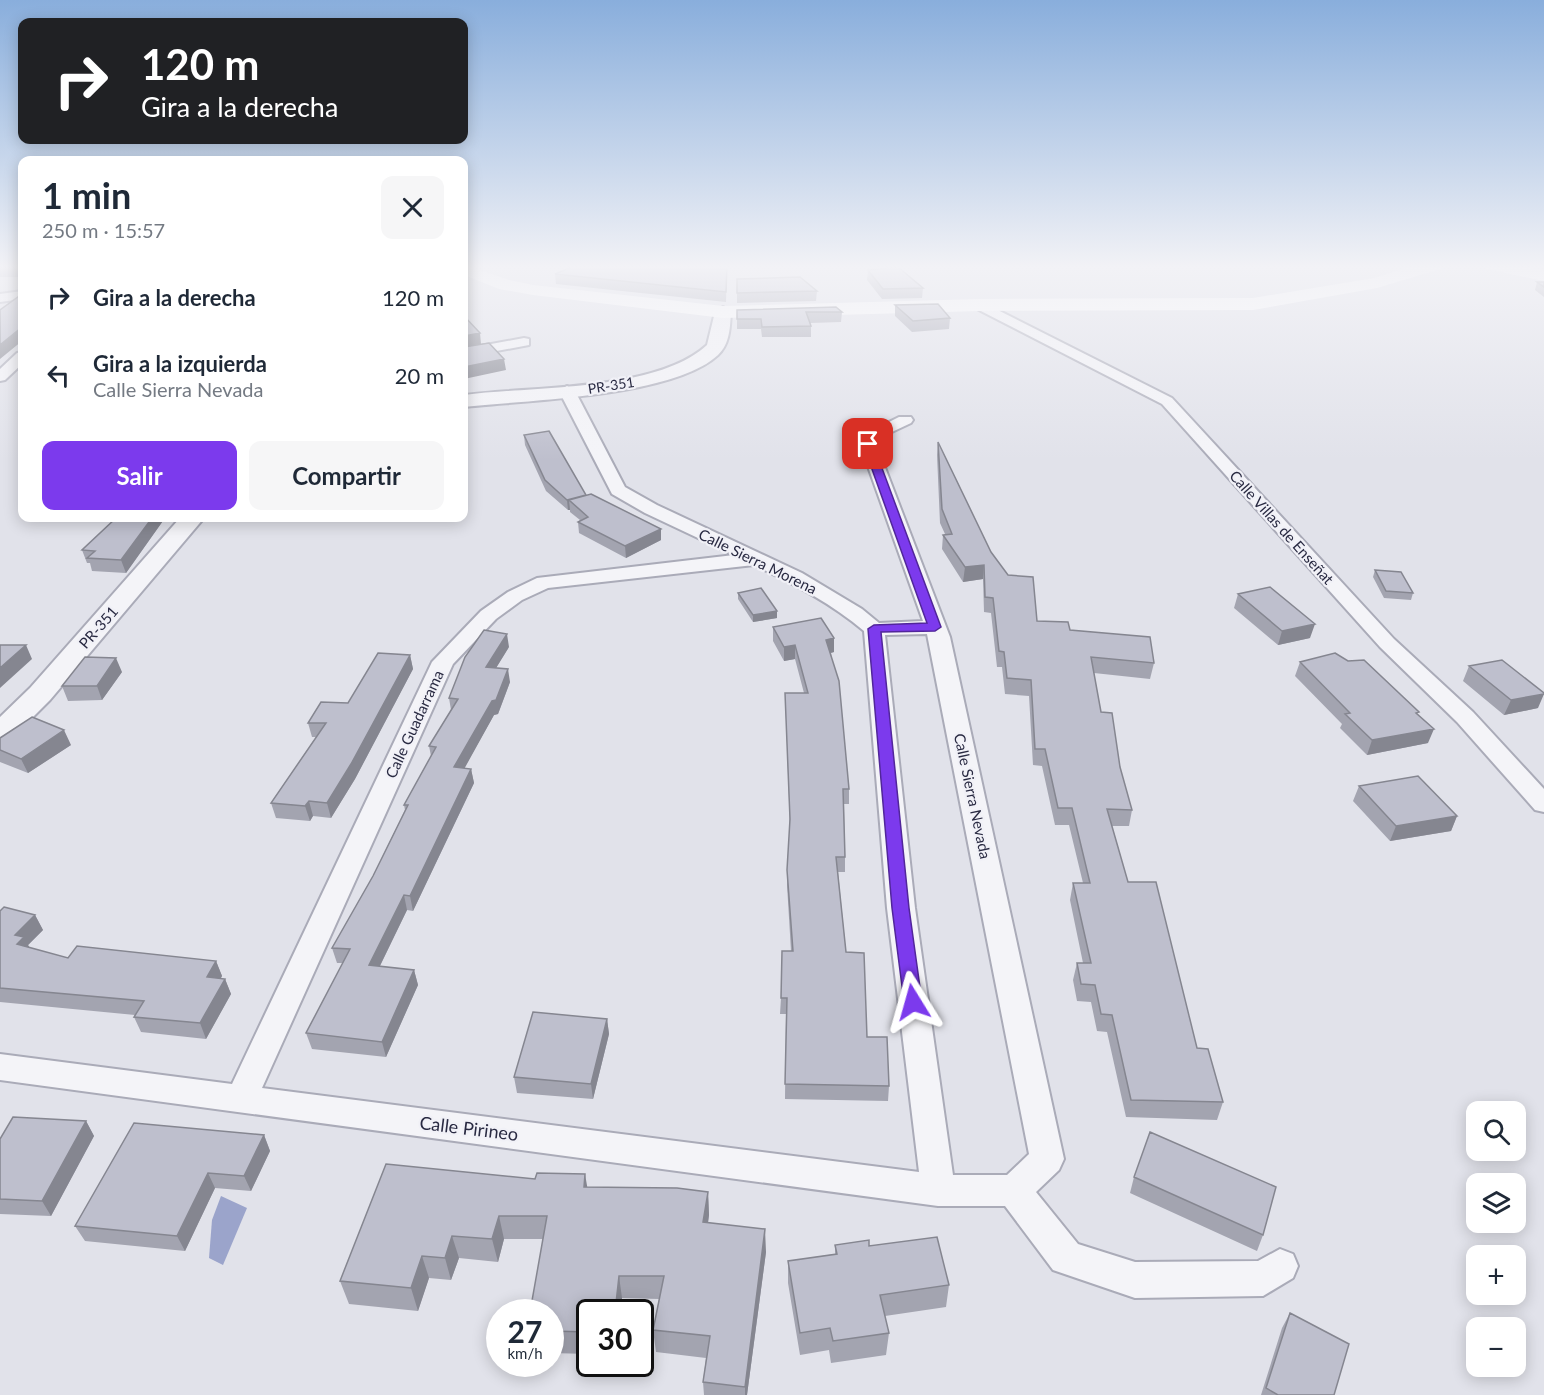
<!DOCTYPE html>
<html lang="es">
<meta charset="utf-8">
<style>
body{margin:0;font-family:Lato,sans-serif;background:#f6f6f7;color:#1f2937;height:100vh;display:flex;flex-direction:column;font-size:22px;white-space:nowrap}
*{box-sizing:border-box;margin:0}
p{font-size:20px;color:#747a83}
.icon{flex:none;width:33px;height:33px;fill:none;stroke:currentColor;stroke-width:2;stroke-linecap:round;stroke-linejoin:round}
.map{position:relative;flex:1;overflow:hidden}
.panel{position:absolute;left:18px;top:156px;width:450px;height:366px;display:flex;flex-direction:column;background:#fff;border-radius:12px;box-shadow:0 3px 15px #0003}
.panel>*{flex:none}
.banner{position:absolute;left:18px;top:18px;width:450px;height:126px;border-radius:12px;box-shadow:0 3px 15px #0003;background:#202124;color:#fff;overflow:hidden}
.buttons{position:absolute;left:1466px;top:1101px;display:grid;gap:12px}
.buttons a{display:grid;place-items:center;width:60px;height:60px;border-radius:12px;background:#fff;box-shadow:0 3px 15px #0003;font-size:30px}
.speed{position:absolute;left:486px;top:1299px;display:flex;gap:12px;font-size:30px;font-weight:700;text-align:center}
.speed>*{display:grid;place-content:center;width:78px;height:78px;border-radius:50%;background:#fff;box-shadow:0 3px 15px #0003;line-height:1}
.speed small{font-size:15px;font-weight:400}
.speed .limit{border:3px solid #111;border-radius:9px;background:#fff;color:#111}
.pin{position:absolute;display:grid;place-items:center;width:51px;height:51px;color:#fff;margin:-26px;border-radius:12px;box-shadow:0 3px 9px #0006}
.me{position:absolute;width:66px;margin:-33px;rotate:352deg;stroke-linejoin:round;filter:drop-shadow(0 0 4px #0008)}
.turn{display:flex;align-items:center;gap:21px;height:126px;padding:0 24px;font-size:27px}
.turn .icon{width:78px;height:78px;stroke-width:2.5}
.turn b{display:block;font-size:42px;line-height:51px}
.round{display:grid;place-items:center;flex:none;width:63px;height:63px;border-radius:12px;background:#f6f6f7}
.headline{display:flex;align-items:center;justify-content:space-between;height:102px;padding:0 24px}
h1{font-size:36px;font-weight:700;line-height:45px}
.button{display:flex;gap:12px;margin-top:auto;padding:12px 24px}
.button a{flex:1;height:69px;border-radius:12px;background:#7c3aed;color:#fff;font-size:24px;font-weight:700;line-height:69px;text-align:center}
.button a+a{background:#f6f6f7;color:#1f2937}
ul{padding:0;list-style:none}
li{display:flex;align-items:center;gap:18px;height:78px;padding:0 24px}
li div{flex:1}
li b{display:block;font-size:22px}
li em{font-style:normal}
.map>svg:first-child{display:block}
.water{fill:#9ba4cb}
.lines{fill:none;stroke-linecap:round;stroke-linejoin:round}
.minor-casing{stroke:#aaabb8;stroke-width:4}
.tertiary-casing{stroke:#aaabb8;stroke-width:4}
.minor{fill:#f4f4f8;fill-rule:evenodd}
.tertiary{fill:#f4f4f8;fill-rule:evenodd}
.secondary{fill:#fff;fill-rule:evenodd}
.wall{fill:#a3a4b0}
.shaded-wall{fill:#858690}
.building{fill:#bebfcd;stroke:#858690;stroke-width:1.5}
.route{fill:#7c3aed;stroke:#51269a;stroke-width:1.5}
.labels{text-anchor:middle;dominant-baseline:central;stroke-width:4.5;stroke-linejoin:round;paint-order:stroke}
.far-street-label{font-size:14px;fill:#292a42;stroke:#f1f1f7}
.street-label{font-size:15px;fill:#292a42;stroke:#f1f1f7}
.near-street-label{font-size:18px;fill:#292a42;stroke:#f1f1f7}
</style>
<div class="map">
<svg width="1544" height="1395" viewBox="0 0 1544 1395">
<rect width="100%" height="100%" fill="#e1e2ea"/>
<path class="water" d="M221,1196L247,1208L223,1265L209,1258L212,1220Z"/>
<g class="lines">
<g class="minor-casing">
<path id="minor" d="M22,291V299L0,302V294Z
M980,301L1172,398L1394,639L1473,712L1544,789V812L1535,810L1457,722L1380,647L1162,404L975,308V302Z
M524,338L529,339V345L464,357V349Z
M22,352V364L5,380L0,381V369L17,353Z
M567,386L575,391L625,487L657,505L802,573L862,609L879,623L923,621L860,444L861,436L899,417H911L913,420L911,423L877,439L876,444L950,637L1064,1159L1059,1170L1036,1192L1078,1244L1135,1262L1258,1261L1280,1249L1293,1254L1298,1266L1293,1278L1263,1296L1135,1298L1053,1270L1005,1206H938L0,1080V1054L232,1084L432,662L481,611L508,592L537,578L734,555L645,513L612,494L559,391ZM754,565C792,583 831,603 864,631L887,908L919,1172L262,1088L453,664L496,619L522,600L548,588ZM927,634L1029,1154L1007,1175H953L915,908L885,635Z"/>
</g>
<g class="tertiary-casing">
<path id="tertiary" d="M723,307L731,312C730,327 730,344 718,355C673,397 526,400 464,407V395C531,386 656,392 707,345L715,312Z
M180,518H204L50,700L10,740L0,742V717L30,688Z"/>
</g>
<use href="#minor" class="minor"/>
<use href="#tertiary" class="tertiary"/>
<path class="secondary" d="M464,265L509,280L533,285L723,306L980,299L1253,298L1374,278L1416,265H1443L1440,269L1377,288L1253,310L980,311L723,318L533,295L499,289L464,275Z
M1484,265H1517L1544,271V281L1487,269Z"/>
</g>
<path class="wall" d="M0,265H22V277H0Z
M727,265L726,302L556,284L555,274Z
M868,270L923,288L922,298L882,299L867,280Z
M737,279L817,291L816,301L737,303Z
M1537,282H1544V297L1535,290Z
M895,305L950,318L949,329L912,332L895,316Z
M737,310L842,312L841,322L810,323L811,326V337H762L761,329H737Z
M524,435L586,495L661,529V540L626,558L579,533L578,522L580,520L570,512V510H568L546,491L525,445Z
M938,442L991,552L1037,621L1070,630L1154,663L1150,679L1094,673L1101,712L1132,810L1129,826H1112L1128,882L1197,1048L1223,1102L1217,1120L1126,1117L1107,1032L1097,1031L1091,1002L1077,1001L1073,980L1077,963H1083L1070,900L1073,883H1083L1069,825H1055L1042,766L1033,765L1029,696L1005,694L1002,667H997L991,613L984,612L983,579L963,582L942,549L943,535L945,534L940,523L937,455Z
M116,518H165L126,573L92,571L90,563H87L82,550Z
M1375,570L1413,593L1411,600L1384,598L1373,577Z
M738,593L777,618L753,622L738,599Z
M1238,594L1310,638L1278,645L1234,608Z
M773,627L834,652L831,653L849,789V804H844L845,857V872H838L846,952L867,1037L889,1086L888,1101L785,1099L786,1014H780L781,998L791,951L787,885L790,828L785,693H804L795,659L784,661L773,641Z
M509,647L496,668L510,682L498,714L494,715L464,768L471,769L474,783L413,911L407,910L380,966L414,970L418,985L386,1057L312,1049L306,1033L343,963H337L332,948L373,876L405,810L404,805L431,756L429,746L451,710L449,698Z
M410,655L413,669L355,779L331,818L313,816L310,821L276,818L271,803L316,737H312L308,723L348,703Z
M1300,662L1418,714L1428,743L1367,755L1340,728L1342,724L1295,676Z
M1469,666L1538,708L1504,715L1463,681Z
M122,672L102,700L68,701L62,686Z
M0,738L71,745L28,773L0,762Z
M1359,786L1457,816L1451,831L1390,841L1353,801Z
M0,911L35,915L43,930L28,945L30,948L68,958L216,961L222,976L221,978L225,979L231,994L206,1039L141,1032L134,1017L135,1015L0,1002Z
M607,1019L609,1034L593,1099L517,1093L514,1077Z
M86,1121L94,1136L51,1216L0,1214V1139Z
M264,1135L270,1151L251,1191L215,1188L185,1251L85,1241L75,1226Z
M386,1164L587,1187L708,1192L709,1215L708,1222L766,1252L747,1395H704L703,1382L706,1358L656,1352L653,1330L659,1299L622,1298L621,1312H590V1354L550,1353V1312L543,1239H504L498,1262L459,1258L451,1280L429,1278L418,1311L349,1304L340,1281Z
M1134,1177L1263,1235L1257,1251L1130,1193Z
M835,1245L869,1246L949,1285L946,1307L885,1316L889,1333L886,1355L831,1363L829,1350L800,1355L788,1283V1261L835,1254Z
M1290,1313L1334,1395H1261L1282,1328Z"/>
<path class="shaded-wall" d="M22,327V341L0,359V345Z
M480,333L481,344L464,347V336Z
M504,359L506,370L464,379V367Z
M586,496L569,500L570,510H568L567,500Z
M152,518H165L126,573L121,560Z
M661,529V540L626,558L625,546Z
M984,565L983,579L963,582L965,567Z
M777,611V618L753,622V615Z
M1315,624L1310,638L1278,645L1282,631Z
M507,634L509,647L488,681L486,667Z
M834,638V652L826,654V640Z
M26,645L32,659L0,688V668Z
M795,645V659L784,661V647Z
M410,655L413,669L355,779L331,818L327,803Z
M116,658L122,672L102,700L97,686Z
M508,669L510,682L498,714L494,715L457,782L454,767Z
M1544,694L1538,708L1504,715L1511,700Z
M1434,729L1428,743L1367,755L1372,740Z
M64,730L71,745L28,773L21,759Z
M471,769L474,783L413,911L410,896Z
M309,801L313,816L310,821L305,806Z
M1457,816L1451,831L1390,841L1396,826Z
M404,895L407,910L373,980L369,965Z
M35,915L43,930L28,945L32,953L17,944L15,935Z
M216,961L222,976L213,992L207,977Z
M414,970L418,985L386,1057L382,1042Z
M225,979L231,994L206,1039L200,1023Z
M607,1019L609,1034L593,1099L591,1084Z
M86,1121L94,1136L51,1216L42,1201Z
M264,1135L270,1151L251,1191L244,1176Z
M208,1173L215,1188L185,1251L177,1236Z
M585,1174L589,1197L584,1187Z
M708,1192L709,1215L705,1245L703,1222Z
M499,1216L504,1239L498,1262L492,1239Z
M765,1229L766,1252L747,1395H745V1387Z
M452,1236L459,1258L451,1280L445,1258Z
M422,1256L429,1278L418,1311L411,1288Z
M619,1276L622,1298L621,1312H615Z"/>
<path class="building" d="M0,265H22V266L0,267Z
M577,265H727L726,292L555,274Z
M898,267L923,288L883,289L868,270Z
M800,277L817,291L737,293V279Z
M1537,282H1544V287Z
M22,294V327L0,345V310Z
M938,304L950,318L913,321L895,305Z
M836,307L842,312H806L811,326L762,327L761,319H737V310Z
M464,316L480,333L464,336Z
M489,343L504,359L464,367V347Z
M549,431L586,495L567,500L545,480L524,435Z
M938,442L991,552L1008,575L1033,577L1037,621L1068,622L1070,630L1150,637L1154,663L1091,657L1101,712L1112,713L1120,767L1132,810L1107,809L1128,882H1156L1197,1048L1208,1049L1223,1102L1131,1100L1112,1015L1101,1014L1095,985L1081,984L1077,963H1091L1073,883H1090L1072,808H1058L1045,749H1035L1031,680L1007,678L1004,652L999,651L993,598L985,597L984,565L965,567L943,535L952,534L942,509Z
M591,494L661,529L625,546L578,522L588,517L569,500Z
M116,518H152L121,560L87,558L95,551L82,550Z
M1375,570L1401,572L1413,593L1386,591Z
M1270,587L1315,624L1282,631L1238,594Z
M761,588L777,611L753,615L738,593Z
M821,618L834,638L826,640L839,681L849,789H843L845,857H836L846,952L864,953L867,1037H887L889,1086L785,1084L787,998H781L782,951H793L787,870L790,819L785,693H808L795,645L784,647L773,627Z
M484,630L507,634L486,667L508,669L496,700L492,701L454,767L471,769L410,896L404,895L369,965L414,970L382,1042L306,1033L350,949L332,948L373,876L408,805H404L436,747L429,746L458,699L449,698L465,657Z
M0,645H26L0,668Z
M378,653L410,655L351,764L327,803L309,801L305,806L271,803L326,723H308L321,702L348,703Z
M1335,653L1348,661L1364,660L1419,712L1416,713L1434,729L1372,740L1345,714L1350,713L1300,662Z
M85,657L116,658L97,686H62Z
M1502,660L1544,693V694L1511,700L1469,666Z
M32,717L64,730L21,759L0,750V738Z
M1418,776L1457,816L1396,826L1359,786Z
M4,907L35,915L15,935L24,937L17,944L68,958L77,946L216,961L207,977L225,979L200,1023L134,1017L144,1001L0,988V911Z
M533,1012L607,1019L591,1084L514,1077Z
M13,1117L86,1121L42,1201L0,1199V1139Z
M134,1123L264,1135L244,1176L208,1173L177,1236L75,1226Z
M1150,1132L1276,1187L1263,1235L1134,1177Z
M386,1164L535,1179L537,1173L585,1174L584,1187L677,1188L708,1192L703,1222L765,1229L745,1387L703,1382L710,1336L653,1330L664,1276H619L615,1312H590V1332L550,1331V1312H530L547,1216H499L492,1239L452,1236L445,1258L422,1256L411,1288L340,1281Z
M937,1237L949,1285L880,1295L889,1333L833,1341L830,1328L800,1333L788,1261L837,1254L835,1245L869,1240V1246Z
M1290,1313L1349,1344L1334,1395H1278L1266,1388Z"/>
<linearGradient id="sky" x2="0" y2="1"><stop stop-color="#89aedc"/><stop offset="0.58" stop-color="#f2f2f6"/><stop offset="1" stop-color="#f2f2f6" stop-opacity="0"/></linearGradient>
<rect width="1544" height="460" fill="url(#sky)"/>
<path class="route" d="M868,441L873,444L941,627L935,631L881,632L909,908L922,1002L920,1007H907L904,1002L892,908L868,629L874,625L927,623L863,444Z"/>
<g class="labels">
<g class="far-street-label">
<text transform="translate(611 385) rotate(-9)">PR-351</text>
</g>
<g class="street-label">
<text transform="translate(1282 527) rotate(48)">Calle Villas de Enseñat</text>
<text transform="translate(758 561) rotate(26)">Calle Sierra Morena</text>
<text transform="translate(98 627) rotate(-49)">PR-351</text>
<text transform="translate(414 724) rotate(-65)">Calle Guadarrama</text>
<text transform="translate(973 796) rotate(78)">Calle Sierra Nevada</text>
</g>
<g class="near-street-label">
<text transform="translate(469 1128) rotate(7)">Calle Pirineo</text>
</g>
</g>
</svg>
<div class="buttons">
<a><svg class="icon" aria-label="search" viewBox="0 0 24 24"><circle cx="10" cy="10" r="6"/><path d="M15 15l6 6"/></svg></a>
<a><svg class="icon" aria-label="layers" viewBox="0 0 24 24"><path d="M12 4l9 5-9 5-9-5zM3 14l9 5 9-5"/></svg></a>
<a>+</a>
<a>−</a>
</div>
<div class="speed"><div>27<small>km/h</small></div><div class="limit">30</div></div>
<div class="pin" style="left:868px;top:444px;background:#d93025"><svg class="icon" aria-label="arrive" viewBox="0 0 24 24"><path d="M6 21V4h12l-3 4 3 4H6"/></svg></div>
<svg class="me" style="left:913px;top:1002px" viewBox="-20 -20 40 40"><path d="M0-17L14 15 0 8-14 15z" fill="#7c3aed" stroke="#fff" stroke-width="4"/></svg>
<div class="banner">
<div class="turn"><svg class="icon" aria-label="right" viewBox="0 0 24 24"><path d="M7 20v-9h11M14 6l5 5-5 5"/></svg><div><b>120 m</b>Gira a la derecha</div></div>
</div>
<section class="panel">
<div class="headline"><div><h1>1 min</h1><p>250 m · 15:57</p></div><a class="round"><svg class="icon" aria-label="close" viewBox="0 0 24 24"><path d="M6 6l12 12M18 6L6 18"/></svg></a></div>
<ul>
<li><svg class="icon" aria-label="right" viewBox="0 0 24 24"><path d="M7 20v-9h11M14 6l5 5-5 5"/></svg><div><b>Gira a la derecha</b></div><em>120 m</em></li>
<li><svg class="icon" aria-label="left" viewBox="0 0 24 24"><path d="M17 20v-9H6M10 6l-5 5 5 5"/></svg><div><b>Gira a la izquierda</b><p>Calle Sierra Nevada</p></div><em>20 m</em></li>
</ul>
<div class="button"><a>Salir</a><a>Compartir</a></div>
</section>
</div>
